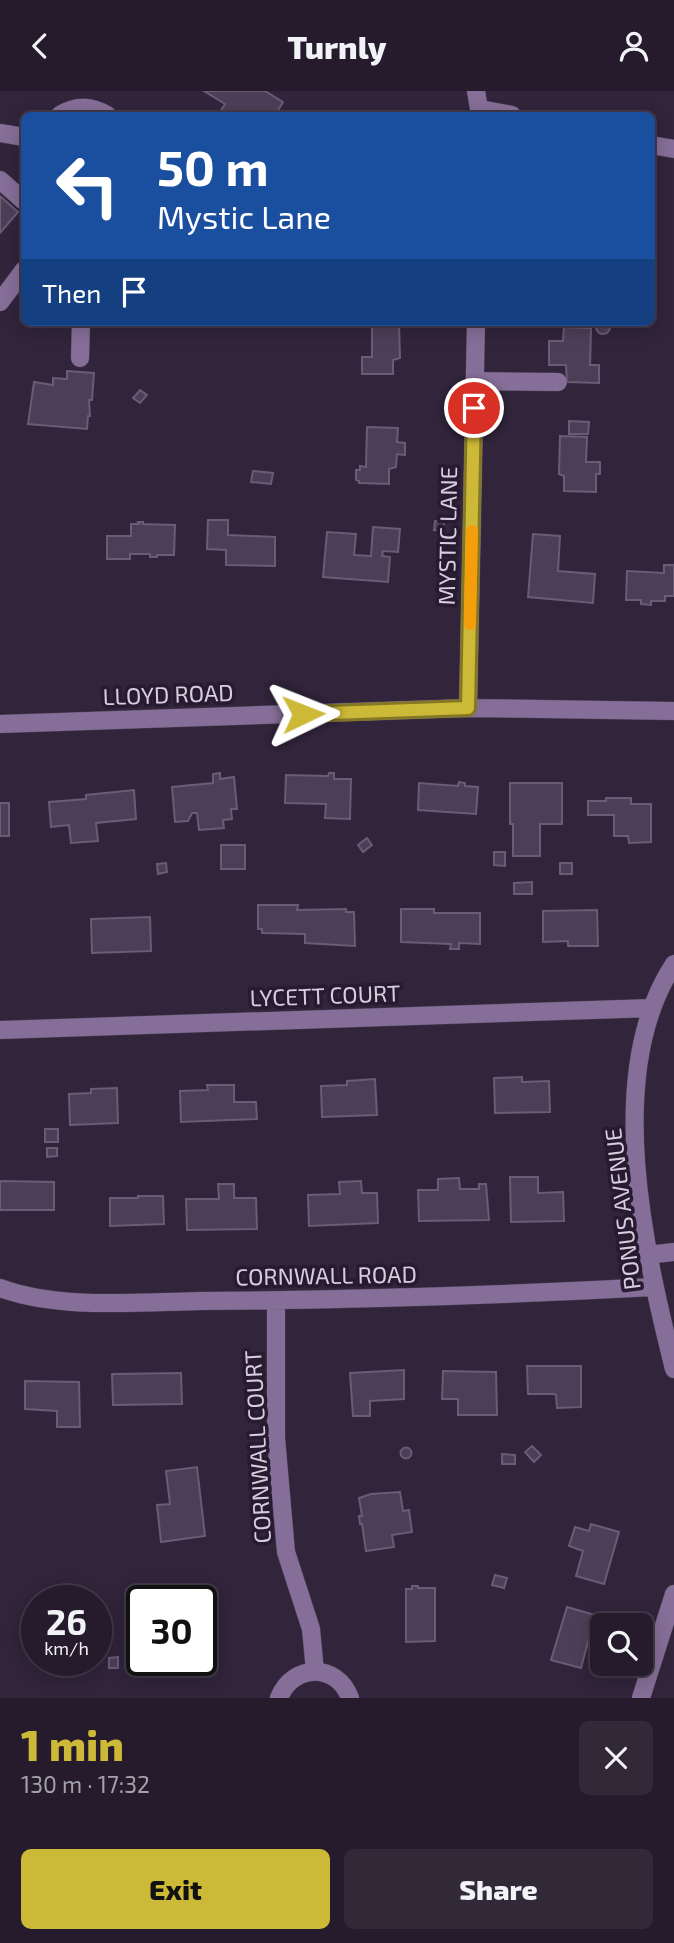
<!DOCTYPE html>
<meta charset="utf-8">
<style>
body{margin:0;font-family:"Exo 2",sans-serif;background:#312838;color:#f1f3f6;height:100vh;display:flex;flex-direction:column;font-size:26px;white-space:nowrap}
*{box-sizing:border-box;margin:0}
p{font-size:23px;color:#a3a1a9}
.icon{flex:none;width:38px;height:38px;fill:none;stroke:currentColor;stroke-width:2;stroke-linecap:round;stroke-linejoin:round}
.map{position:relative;height:1607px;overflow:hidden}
.details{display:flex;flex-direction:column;background:#251b2c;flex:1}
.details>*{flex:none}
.guide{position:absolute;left:21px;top:21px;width:634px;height:214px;border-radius:10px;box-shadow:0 4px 18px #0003,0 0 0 2px #423948;background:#1a4fa0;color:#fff;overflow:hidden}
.tools{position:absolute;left:590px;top:1522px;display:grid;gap:14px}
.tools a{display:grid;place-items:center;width:63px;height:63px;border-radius:10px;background:#251b2c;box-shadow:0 4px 18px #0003,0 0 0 2px #423948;font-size:35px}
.speed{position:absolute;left:21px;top:1494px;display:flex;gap:14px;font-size:35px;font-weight:700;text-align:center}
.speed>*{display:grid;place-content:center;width:91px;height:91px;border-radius:50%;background:#251b2c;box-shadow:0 4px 18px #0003,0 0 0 2px #423948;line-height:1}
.speed small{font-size:18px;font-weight:400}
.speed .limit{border:4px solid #111;border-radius:10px;background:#fff;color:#111}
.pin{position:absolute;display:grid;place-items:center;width:60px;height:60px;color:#fff;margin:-30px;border:4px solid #fff;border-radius:50%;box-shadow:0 2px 7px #0007}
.me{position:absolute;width:77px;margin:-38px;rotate:88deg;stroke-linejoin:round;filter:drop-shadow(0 0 5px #0008)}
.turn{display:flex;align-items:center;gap:24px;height:147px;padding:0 21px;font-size:32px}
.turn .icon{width:91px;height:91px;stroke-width:2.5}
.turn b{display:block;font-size:49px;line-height:60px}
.then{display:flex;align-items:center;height:66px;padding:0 21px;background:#0003;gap:14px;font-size:26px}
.round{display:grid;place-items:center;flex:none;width:74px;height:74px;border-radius:10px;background:#312838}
.headline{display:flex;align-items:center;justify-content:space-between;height:119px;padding:0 21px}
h1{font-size:42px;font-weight:800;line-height:52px;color:#cdb938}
.cta{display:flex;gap:14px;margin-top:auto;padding:14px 21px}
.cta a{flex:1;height:80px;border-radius:10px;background:#cdb938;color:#111;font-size:28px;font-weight:800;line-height:80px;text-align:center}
.cta a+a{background:#312838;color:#f1f3f6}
header{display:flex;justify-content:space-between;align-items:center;height:91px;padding:0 21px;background:#251b2c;font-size:32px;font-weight:800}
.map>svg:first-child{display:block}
.building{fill:#4c3e57;stroke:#6a5b76;stroke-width:2}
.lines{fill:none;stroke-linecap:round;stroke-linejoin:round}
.minor-casing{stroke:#4b3f55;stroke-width:19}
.minor{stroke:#856e97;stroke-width:18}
.route-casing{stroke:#857824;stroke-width:18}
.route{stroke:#cdb938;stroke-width:12}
.slow{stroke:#f59e0b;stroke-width:12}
.labels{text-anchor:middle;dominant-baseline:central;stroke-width:7;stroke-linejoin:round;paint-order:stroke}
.street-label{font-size:23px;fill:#d6cedd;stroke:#271a31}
</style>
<header><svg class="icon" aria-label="back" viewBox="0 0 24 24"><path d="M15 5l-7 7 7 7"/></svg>Turnly<svg class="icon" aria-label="person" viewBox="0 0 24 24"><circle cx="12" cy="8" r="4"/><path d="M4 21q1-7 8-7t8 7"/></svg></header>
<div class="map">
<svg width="674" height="1607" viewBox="0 0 674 1607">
<rect width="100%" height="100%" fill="#31243b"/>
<path class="building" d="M204,0H265L283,11L275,24H266L262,22L261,24H218L225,13Z
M0,105L18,121L0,142Z
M596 236a7 7 0 1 1 14 0a7 7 0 1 1-14 0Z
M372,231H399L400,267L393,269V283H362V266H372Z
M564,236L591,237L590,274H599V292L567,291L566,274H549V250H563Z
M67,280L94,282L92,309H89L90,325H88L87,338L28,333L34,291L53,294V287L67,288Z
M140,299L147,304L140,312L133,307Z
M569,330L589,331L588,343H569Z
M367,336L398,337L397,351L405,352V364L397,363L396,376L389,378V393L359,392V390L356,389V379H360V375L366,376Z
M560,345L587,346L586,371H600V383H596V401L564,400V385L559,383Z
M253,380L273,382L271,393L251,391Z
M208,429H228V444L275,446V475L226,474V459L207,458Z
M435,430L444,431V440L434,439Z
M138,431H143V433L175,434L174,464H157V466H150V463H130V468H107V445H131V433H139Z
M373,436L400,438L398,461L383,460L382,465L390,466L388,491L323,486L327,441L356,443L354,464L371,465Z
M533,443L560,445L558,480L595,483L593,512L528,506Z
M664,474H674V505H665V510H651V514L641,513V509H626L627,480L664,482Z
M220,682V688L234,686L237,718H231L232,728L223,729L224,737L199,739L197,722H192L188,730L175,731L172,696L213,692V683Z
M329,682H334V688H351L350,728L325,727L326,713L285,712L286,684L328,685Z
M459,691L465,692V695L478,696L476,723L418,719L419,692L458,695Z
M510,692H562V733H540V765H513V733H510Z
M134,699L136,728L96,732L98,750L71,752L69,734L51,736L49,711L86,708V704Z
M606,707H631V713H651V751L629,752L628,745H614V724H588V710H606Z
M0,712H9V745H0Z
M367,747L372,754L363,761L358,754Z
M221,754H245V778H221Z
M494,761H505V775L494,774Z
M166,772L167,781L158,783L157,773Z
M560,772H572V783H560Z
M532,791V803H514V792Z
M258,814H298L297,819L346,818V821H354L355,855L305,852V843L262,842V838H258Z
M401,818H434V822H480V853L459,852V858H450L451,853L401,851Z
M597,819L598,855H568V850L543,851V820Z
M150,826L151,860L92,862L91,828Z
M522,986V991L549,990L550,1021L495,1022L494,987Z
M375,988L377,1024L322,1026L321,995L347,994V990Z
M207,994H234V1011H256L257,1028L181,1031L180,1000L208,999Z
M117,997L118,1032L70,1034L69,1003L91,1002V998Z
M45,1038H58V1051H45Z
M47,1057H57V1065L47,1066Z
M510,1086H538V1102L563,1101L564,1130L511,1131Z
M459,1087L460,1098H479V1093H486L489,1129L419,1130L418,1099H438V1088Z
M0,1090L54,1091V1119H0Z
M361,1090L362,1102H377L378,1132L309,1135L308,1104L340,1103L339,1091Z
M218,1093H234V1107H256L257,1138L187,1139L186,1108H219Z
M138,1105H163L164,1133L110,1135V1107H138Z
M527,1275H581V1316L557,1317L556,1304L554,1303H528Z
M404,1279V1308L370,1310V1325H353L350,1282Z
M443,1280L496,1281L497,1324H458V1308H442Z
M181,1282L182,1313L113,1314L112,1283Z
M25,1290L79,1291L80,1336H57V1320L25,1318Z
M532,1355L541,1364L534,1371L525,1361Z
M400.5 1362a5.5 5.5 0 1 1 11 0a5.5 5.5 0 1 1-11 0Z
M502,1363L515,1364V1373H502Z
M197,1376L205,1445L161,1451L157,1414L170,1413L166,1380Z
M400,1401L403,1420L409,1419L412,1441L392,1444L394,1456L366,1460L362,1433H360L359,1425H362L359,1407L371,1403Z
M591,1433L619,1441L604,1493L576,1485L583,1460L569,1455L575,1436L589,1440Z
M495,1484L507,1487L504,1497L492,1494Z
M412,1495H418V1497H435V1550L406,1551V1498H412Z
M201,1511H205L201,1562Z
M567,1516L595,1524L581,1577L551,1569Z
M118,1566V1577H109V1567Z"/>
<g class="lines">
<g class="minor-casing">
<path id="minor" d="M476,0L480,24
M480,18L512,24
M60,24C76,14 92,15 107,24
M0,42L24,46
M651,54L674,58
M0,89L24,110
M0,211L24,179
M80,267L81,231
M474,290L558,291
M468,617L476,231
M0,633L468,617L674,620
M674,873C602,982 645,1161 674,1278
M0,939L652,917
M647,1164L674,1161
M0,1197C59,1219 138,1211 201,1210C352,1209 503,1204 654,1196
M276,1210V1347L286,1461L311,1538L315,1580
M279,1607C292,1573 337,1571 350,1607
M641,1607L674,1503"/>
</g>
<use href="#minor" class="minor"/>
</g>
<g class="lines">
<g class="route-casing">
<path id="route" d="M303,623L468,617L474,317"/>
</g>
<use href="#route" class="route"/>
<path class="slow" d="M470,533L472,440"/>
</g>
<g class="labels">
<g class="street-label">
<text transform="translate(447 445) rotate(-89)">MYSTIC LANE</text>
<text transform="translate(168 603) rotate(-2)">LLOYD ROAD</text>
<text transform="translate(325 904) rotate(-2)">LYCETT COURT</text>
<text transform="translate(622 1118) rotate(-97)">PONUS AVENUE</text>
<text transform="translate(326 1184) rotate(-1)">CORNWALL ROAD</text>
<text transform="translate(257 1356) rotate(-93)">CORNWALL COURT</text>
</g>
</g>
</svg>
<div class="tools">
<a><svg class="icon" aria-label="search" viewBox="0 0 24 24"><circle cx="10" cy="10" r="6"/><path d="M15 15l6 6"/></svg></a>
</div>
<div class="speed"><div>26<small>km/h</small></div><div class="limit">30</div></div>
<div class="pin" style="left:474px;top:317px;background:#d93025"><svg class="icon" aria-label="arrive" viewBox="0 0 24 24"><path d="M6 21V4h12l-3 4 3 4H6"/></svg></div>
<svg class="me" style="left:303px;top:623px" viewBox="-20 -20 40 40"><path d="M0-17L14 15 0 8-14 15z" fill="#cdb938" stroke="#fff" stroke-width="4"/></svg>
<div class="guide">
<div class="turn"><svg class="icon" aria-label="left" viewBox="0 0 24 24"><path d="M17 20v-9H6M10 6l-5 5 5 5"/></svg><div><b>50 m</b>Mystic Lane</div></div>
<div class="then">Then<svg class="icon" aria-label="arrive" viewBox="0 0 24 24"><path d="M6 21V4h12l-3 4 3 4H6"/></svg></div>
</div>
</div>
<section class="details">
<div class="headline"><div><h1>1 min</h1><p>130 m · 17:32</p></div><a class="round"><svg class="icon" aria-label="close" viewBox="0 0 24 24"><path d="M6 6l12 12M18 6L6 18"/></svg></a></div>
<div class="cta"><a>Exit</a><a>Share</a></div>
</section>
